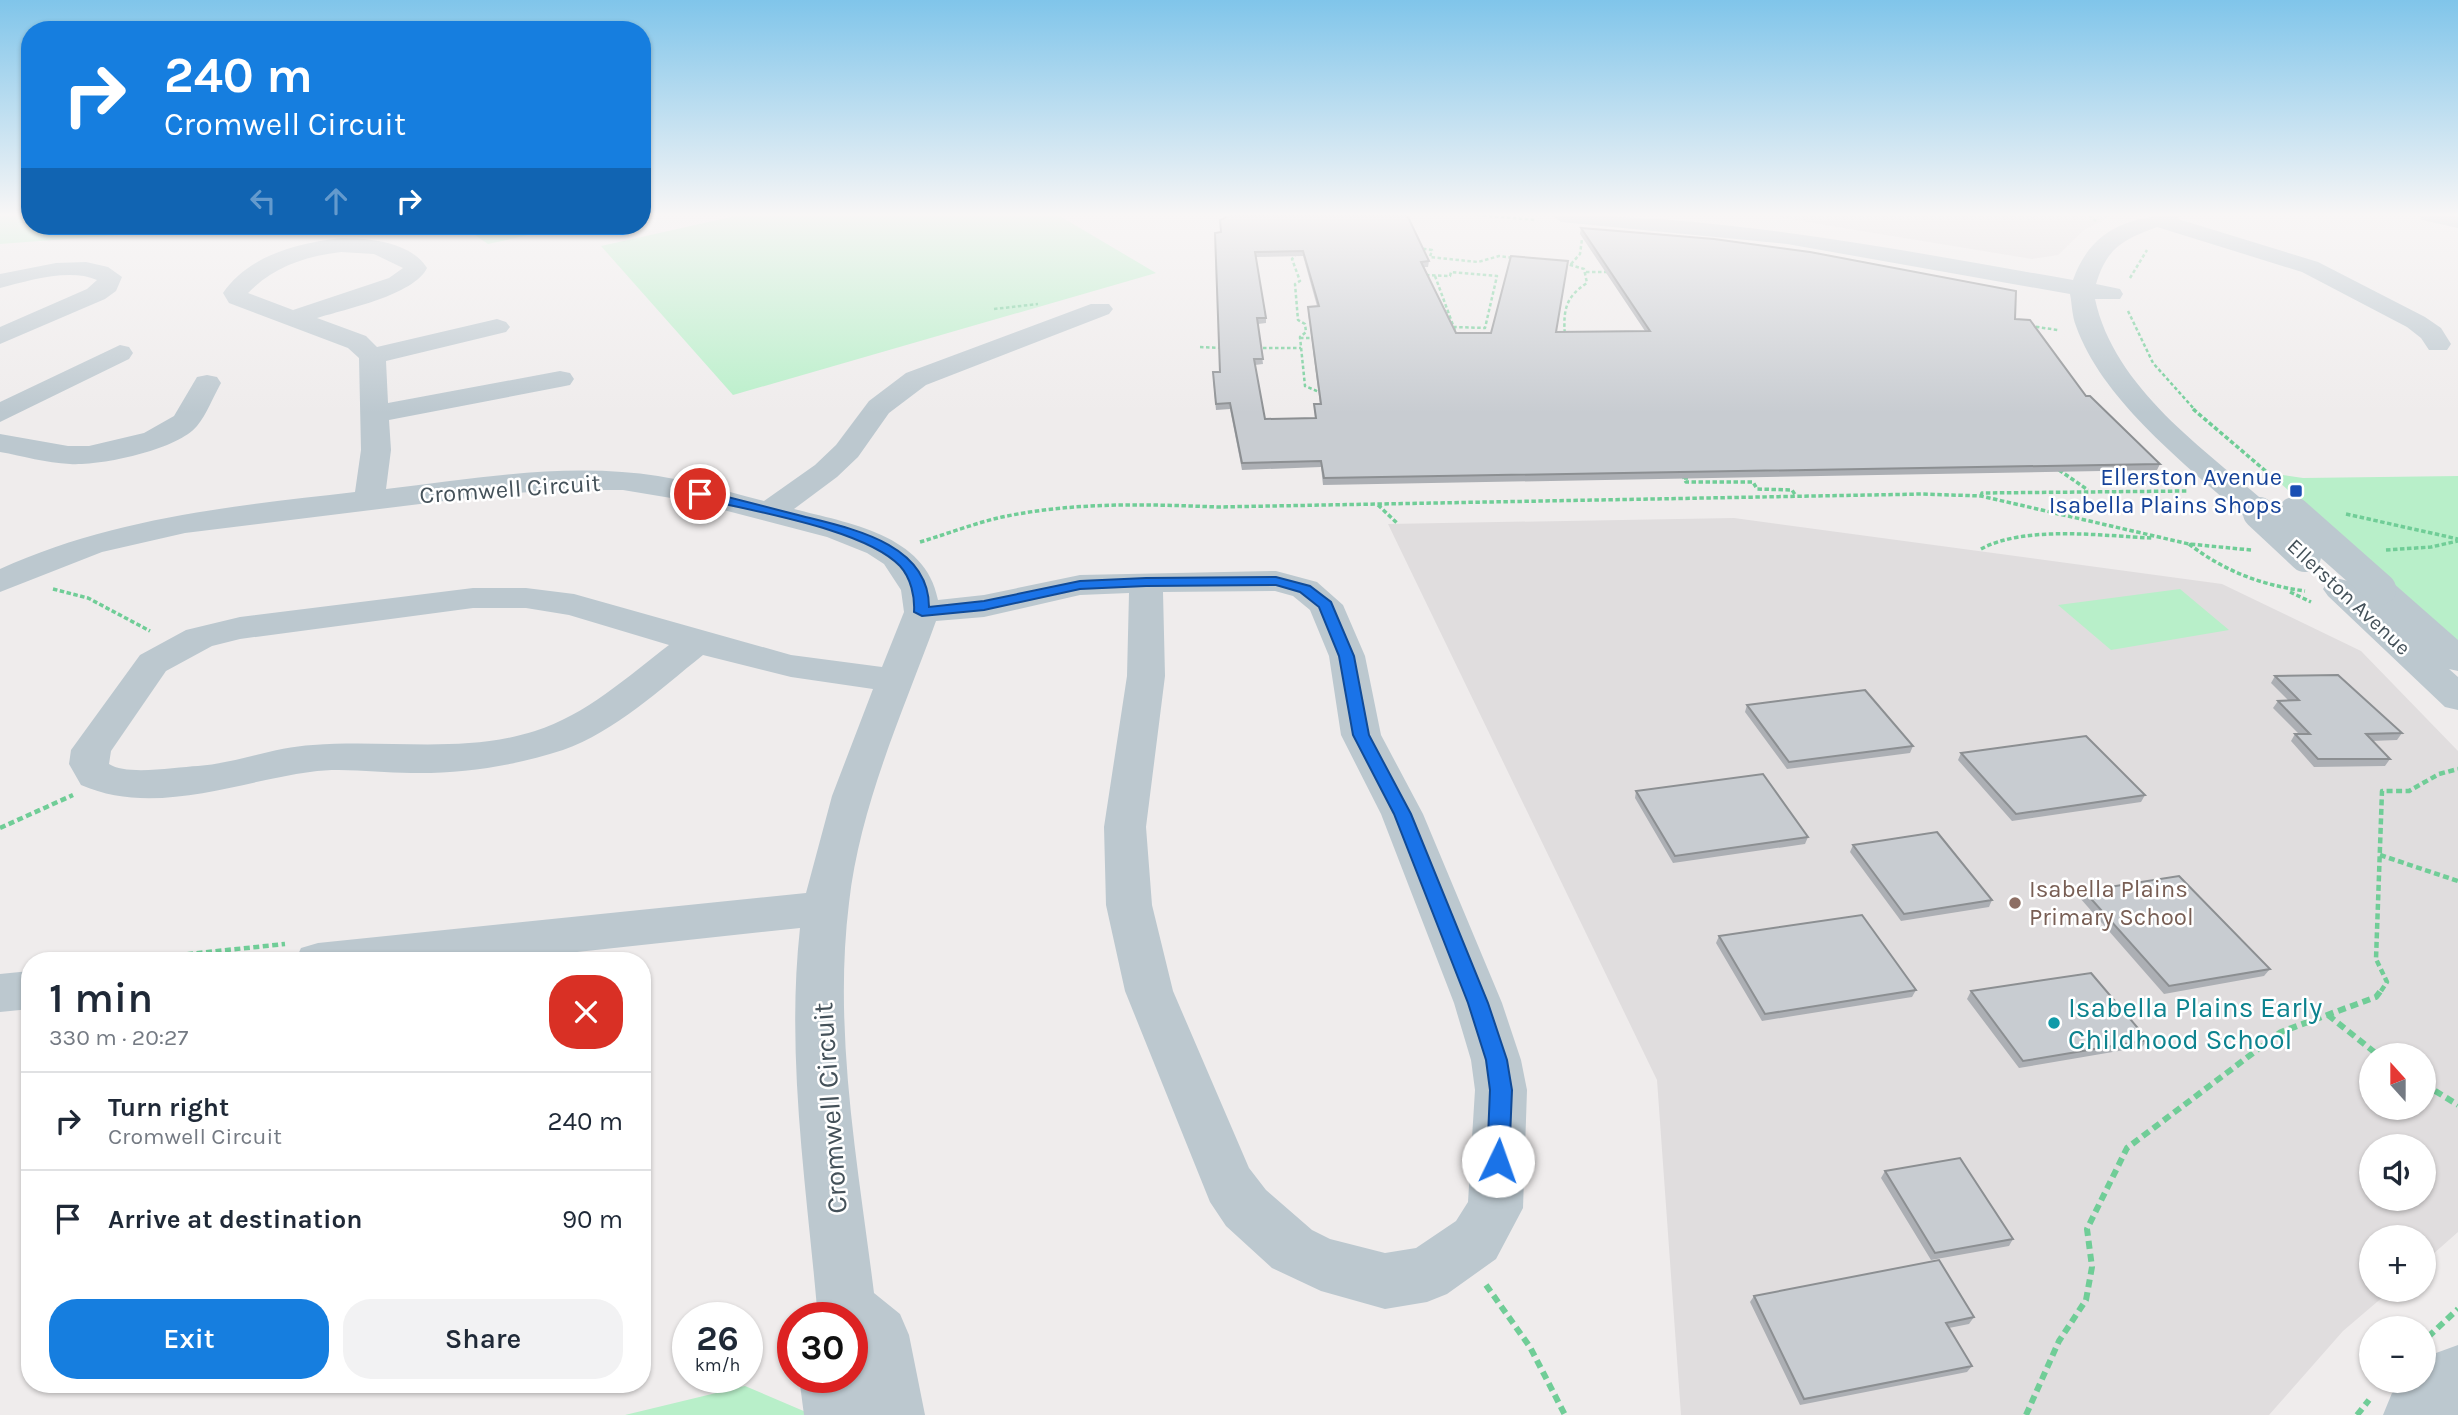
<!DOCTYPE html>
<meta charset="utf-8">
<style>
body{margin:0;font-family:Karla,sans-serif;background:#f2f2f3;color:#1f2937;height:100vh;display:flex;flex-direction:column;font-size:26px;white-space:nowrap}
*{box-sizing:border-box;margin:0}
p{font-size:23px;color:#747a83}
.icon{flex:none;width:38px;height:38px;fill:none;stroke:currentColor;stroke-width:2;stroke-linecap:round;stroke-linejoin:round}
.map{position:relative;flex:1;overflow:hidden}
.sheet{position:absolute;left:21px;top:952px;width:630px;height:441px;display:flex;flex-direction:column;background:#fff;border-radius:28px;box-shadow:0 2px 5px #0004}
.sheet>*{flex:none}
.banner{position:absolute;left:21px;top:21px;width:630px;height:214px;border-radius:28px;box-shadow:0 2px 5px #0004;background:#167edf;color:#fff;overflow:hidden}
.needle{width:46px;rotate:339deg}
.tools{position:absolute;left:2359px;top:1043px;display:grid;gap:14px}
.tools a{display:grid;place-items:center;width:77px;height:77px;border-radius:50%;background:#fff;box-shadow:0 2px 5px #0004;font-size:35px}
.speed{position:absolute;left:672px;top:1302px;display:flex;gap:14px;font-size:35px;font-weight:700;text-align:center}
.speed>*{display:grid;place-content:center;width:91px;height:91px;border-radius:50%;background:#fff;box-shadow:0 2px 5px #0004;line-height:1}
.speed small{font-size:18px;font-weight:400}
.speed .limit{border:10px solid #d22;background:#fff;color:#111}
.pin{position:absolute;display:grid;place-items:center;width:60px;height:60px;color:#fff;margin:-30px;border:4px solid #fff;border-radius:50%;box-shadow:0 2px 7px #0007}
.me{position:absolute;width:77px;margin:-38px;rotate:3deg;stroke-linejoin:round;filter:drop-shadow(0 0 5px #0008)}
.turn{display:flex;align-items:center;gap:24px;height:147px;padding:0 28px;font-size:32px}
.turn .icon{width:91px;height:91px;stroke-width:2.5}
.turn b{display:block;font-size:49px;line-height:60px}
.lanes{display:flex;align-items:center;height:66px;padding:0 28px;background:#0003;justify-content:center;gap:35px;direction:ltr}
.lanes .off{opacity:.35}
.round{display:grid;place-items:center;flex:none;width:74px;height:74px;border-radius:28px;background:#f2f2f3}
.overview{display:flex;align-items:center;justify-content:space-between;height:119px;padding:0 28px}
h1{font-size:42px;font-weight:600;line-height:52px}
.action{display:flex;gap:14px;margin-top:auto;padding:14px 28px}
.action a{flex:1;height:80px;border-radius:28px;background:#167edf;color:#fff;font-size:28px;font-weight:600;line-height:80px;text-align:center}
.action a+a{background:#f2f2f3;color:#1f2937}
ul{padding:0;list-style:none}
li{display:flex;align-items:center;gap:21px;height:98px;padding:0 28px;border-top:2px solid #e0e1e3}
li div{flex:1}
li b{display:block;font-size:26px}
li em{font-style:normal}
.map>svg:first-child{display:block}
.education{fill:#e0ddde;fill-rule:evenodd}
.green{fill:#b8efc9}
.lines{fill:none;stroke-linecap:round;stroke-linejoin:round}
.path-far3{stroke:#70cd97;stroke-width:2.5;stroke-dasharray:3.5 2.5;stroke-linecap:butt}
.path-far2{stroke:#70cd97;stroke-width:3.5;stroke-dasharray:4.5 2.5;stroke-linecap:butt}
.path-far1{stroke:#70cd97;stroke-width:4.5;stroke-dasharray:6 3.5;stroke-linecap:butt}
.path{stroke:#70cd97;stroke-width:6;stroke-dasharray:8 5;stroke-linecap:butt}
.minor{fill:#bcc8cf;fill-rule:evenodd}
.minor-bridge{stroke:#bcc8cf;stroke-width:32}
.wall{fill:#acafb4;fill-rule:evenodd}
.building{fill:#c8ccd1;stroke:#8c8f92;stroke-width:2;fill-rule:evenodd}
.route{fill:#1a73e8;stroke:#114b97;stroke-width:2}
.transit-dot{fill:#1a4fb4;stroke:#fff;stroke-width:2.5}
.education-dot{fill:#8d6e63;stroke:#fff;stroke-width:2.5}
.culture-dot{fill:#0f9aa8;stroke:#fff;stroke-width:2.5}
.labels{text-anchor:middle;dominant-baseline:central;stroke-width:5;stroke-linejoin:round;paint-order:stroke}
.far-street-label{font-size:21px;fill:#445159;stroke:#fff}
.transit-label{font-size:24px;fill:#164399;stroke:#fff;text-anchor:end}
.street-label{font-size:24px;fill:#445159;stroke:#fff}
.education-label{font-size:24px;fill:#785e54;stroke:#fff;text-anchor:start}
.near-culture-label{font-size:28px;fill:#0d838f;stroke:#fff;text-anchor:start}
.near-street-label{font-size:28px;fill:#445159;stroke:#fff}
</style>
<div class="map">
<svg width="2458" height="1415" viewBox="0 0 2458 1415">
<rect width="100%" height="100%" fill="#efecec"/>
<path class="education" d="M1765,215H2114L2084,230L2058,255L2032,259Z
M1734,518L2222,584L2361,651L2458,751V1232L2424,1262V1237H2371V1290H2391L2343,1331L2269,1415H1681L1657,1080L1388,524ZM2371,1055H2424V1108H2371ZM2371,1146H2424V1199H2371Z"/>
<path class="green" d="M0,215H30V226H239L0,244Z
M740,215H1058L1156,273L733,395L601,246Z
M462,226H570L488,244Z
M2269,473L2303,478L2458,476V642Z
M2180,589L2229,630L2111,650L2058,605Z
M745,1386L813,1415H625Z"/>
<g class="lines">
<path class="path-far3" d="M1477,215L1536,220
M2089,215L2096,221
M1417,248L1432,250L1430,257L1478,262L1499,256L1514,258
M1297,253L1292,259L1300,281L1295,284L1298,320L1305,324L1306,332L1300,337L1305,386L1324,394
M1564,263L1584,269L1587,283C1565,297 1563,311 1565,336
M1571,264L1580,254L1582,239
M1586,272H1609
M1426,275L1450,276L1451,272L1497,276L1485,328L1454,327
M1435,276L1457,336
M2130,278L2147,250
M994,309L1038,304
M2128,311L2153,363L2195,410
M2030,326L2058,330
M1300,338H1316
M1200,347L1224,348
M1257,348H1301"/>
<path class="path-far2" d="M2193,409L2282,485
M2059,470L2088,490
M1688,478H1684L1686,482H1753L1757,489L1792,490L1796,496
M1981,496L1982,493L2187,491
M1378,505L1397,523
M2346,514L2458,539
M920,542C947,534 975,523 1002,517C1074,502 1145,504 1217,507L1923,494L1981,496L2189,544L2251,550
M2189,544C2224,571 2261,585 2305,591
M1981,549C2025,525 2103,536 2152,538
M2386,550L2431,547L2458,541
M53,589L88,598L150,631
M2290,592L2311,602"/>
<path class="path-far1" d="M0,828L73,795
M2380,855L2458,881
M121,961L285,944
M2381,991L2387,982L2376,959L2382,791H2409L2439,774L2458,769"/>
<path class="path" d="M2328,1015L2378,1055
M2424,1084L2458,1105
M1486,1285L1530,1347L1565,1415
M2428,1337L2458,1309
M2026,1415L2059,1341L2086,1300L2092,1267L2087,1229L2127,1148L2281,1032L2376,997L2382,989
M2357,1415L2369,1400"/>
<path class="minor" d="M1550,215C1727,215 1899,250 2073,280C2091,229 2130,215 2181,215L2178,219L2318,262L2425,317L2441,328L2451,344L2447,350H2429L2421,338L2407,327L2302,272L2157,227C2122,240 2107,248 2096,284L2120,289L2123,294L2120,299H2095C2114,388 2205,450 2270,506L2275,513L2270,520L2259,523L2248,520C2189,467 2103,402 2076,326C2072,316 2072,304 2070,294L1787,244L1561,222Z
M2419,215H2458V228L2422,220Z
M341,238C369,238 411,242 427,268C414,295 346,309 317,318L366,336L377,347L497,319L506,322L510,327L506,332L386,361L388,403L560,371L570,373L574,379L570,385L560,387L389,420L391,450L386,489C464,480 543,466 622,472C670,475 718,489 764,501L815,465L836,445L869,401L906,373L1091,304H1109L1113,309L1109,314L926,385L889,413L858,457L837,477L794,509C847,523 926,534 938,600L984,595L1080,575L1276,571L1317,582L1343,605L1365,656L1381,735L1423,814L1502,1003L1521,1060L1527,1090L1523,1208L1496,1259L1447,1294L1427,1302L1385,1309L1321,1291L1272,1268L1226,1226L1210,1202L1125,991L1106,905L1104,827L1127,676L1129,593L1080,595L984,617L936,621C903,712 860,805 849,903C833,1033 858,1164 874,1293L900,1314L909,1335L925,1415H804L799,1377H852V1359L854,1364L852,1318H813L817,1308C806,1182 786,1055 800,928L493,961H295L301,948L318,943L806,893L832,796L873,689L791,677L703,655C659,690 616,731 563,750C514,766 462,774 411,773C378,773 342,767 310,772C236,782 154,817 81,785L69,764L71,750L140,655L186,630L240,617L473,588H526L574,594L791,655L882,667L904,612L901,590L884,564L867,553L827,537L689,501L623,490H562L501,494L185,533L102,552L0,592V569C112,518 233,506 355,492L361,450L359,358L348,348L229,303L223,293C249,255 298,243 341,238ZM341,252L374,254L403,268L389,278L293,310L248,293C273,267 306,256 341,252ZM1275,591L1293,596L1310,610L1329,656L1341,735L1381,814L1454,1003L1471,1060L1475,1090L1468,1202L1456,1221L1416,1248L1385,1253L1330,1239L1312,1230L1266,1190L1249,1168L1173,991L1152,905L1146,827L1165,676L1163,592ZM473,608H526L569,615L669,645C627,677 586,715 535,731C462,754 388,739 313,745C274,747 237,763 198,766C176,767 127,776 109,764L111,751L166,671L212,646L240,639Z
M86,262L108,267L122,277L116,291L105,299L0,344V327L87,289L97,280C69,268 28,281 0,288V274L56,263Z
M120,345L129,347L133,353L129,359L0,422V402Z
M207,375L217,377L221,383C213,397 207,414 197,426C177,450 100,466 70,464C46,463 23,456 0,452V434L68,446H89L144,433L174,416L197,377Z
M2340,579L2352,582L2367,595L2363,589L2368,582L2380,579L2392,582L2458,640V671L2449,669L2458,677V710L2445,707L2328,596L2323,589L2328,582Z
M30,971V1009L0,1012V974Z
M2458,1345V1415H2383L2392,1393L2406,1381H2424V1365L2436,1353Z"/>
<path class="minor-bridge" d="M2259,513L2305,556
M2294,513L2380,589"/>
</g>
<path class="wall" d="M1581,228L2015,319L2086,396L2160,464L2157,470L1323,485L1321,467L1242,470L1230,409L1216,410L1213,378L1220,372L1215,233L1429,261L1428,267H1424L1456,333L1645,331L1580,234ZM1303,256L1317,306L1308,307V312L1320,404H1314L1315,418L1265,419L1255,365L1263,364L1258,324L1266,323V318L1256,257Z
M2275,676L2402,733L2397,740L2372,741L2390,759L2385,766L2314,767L2291,741L2295,734H2299L2273,708L2278,701L2288,700L2271,683Z
M1747,705L1913,746L1910,753L1787,769L1745,712Z
M1961,753L2145,795L2141,802L2012,821L1958,760Z
M1636,791L1808,837L1805,844L1673,863L1635,798Z
M1853,845L1992,900L1989,907L1901,921L1850,852Z
M2084,891L2270,969L2264,976L2164,994L2080,898Z
M1719,936L1916,990L1912,997L1762,1021L1716,943Z
M1971,991L2148,1040L2142,1047L2019,1068L1967,999Z
M1885,1171L2013,1239L2009,1246L1931,1260L1881,1178Z
M1754,1296L1974,1317L1969,1324L1949,1328L1972,1366L1967,1372L1800,1405L1750,1302Z"/>
<path class="building" d="M1230,215H1407L1429,261L1421,262L1456,333H1491L1511,256L1568,261L1556,332L1650,331L1581,228L1714,239L1810,252L2016,291L2015,319L2030,320L2086,396H2090L2160,464L1324,478L1321,461L1242,463L1230,403L1216,404L1213,372H1220L1215,233L1221,232L1220,220ZM1303,251L1319,306L1308,307L1321,404H1314L1316,418L1265,419L1254,359H1263L1257,318H1266L1255,252Z
M2338,675L2402,733L2366,734L2390,759H2318L2295,734H2310L2278,701L2299,700L2275,676Z
M1865,690L1913,746L1789,762L1747,705Z
M2086,736L2145,795L2016,814L1961,753Z
M1763,774L1808,837L1675,856L1636,791Z
M1937,832L1992,900L1904,914L1853,845Z
M2179,876L2270,969L2169,986L2084,891Z
M1862,915L1916,990L1765,1014L1719,936Z
M2091,973L2148,1040L2023,1061L1971,991Z
M1960,1158L2013,1239L1935,1253L1885,1171Z
M1939,1260L1974,1317L1946,1323L1972,1366L1804,1399L1754,1296Z"/>
<linearGradient id="sky" x2="0" y2="1"><stop stop-color="#80c5ea"/><stop offset="0.52" stop-color="#f8f6f6"/><stop offset="1" stop-color="#f8f6f6" stop-opacity="0"/></linearGradient>
<rect width="2458" height="413" fill="url(#sky)"/>
<path class="route" d="M700,490C731,498 762,506 794,514C843,527 929,540 929,607L984,601L1080,581L1146,578L1276,577L1310,586L1331,602L1354,656L1369,735L1411,814L1488,1003L1507,1060L1512,1090L1509,1161L1506,1168L1498,1171L1490,1168L1487,1161L1490,1090L1486,1060L1468,1003L1394,814L1353,735L1339,656L1319,607L1300,592L1276,585L1146,586L1080,589L984,610L922,616L914,612C915,597 911,578 900,566C863,528 749,511 695,497L693,494Z"/>
<rect class="transit-dot" x="2289" y="484" width="14" height="14" rx="3.5"/>
<circle class="education-dot" cx="2015" cy="903" r="7"/>
<circle class="culture-dot" cx="2054" cy="1023" r="7"/>
<g class="labels">
<g class="far-street-label">
<text transform="translate(2349 597) rotate(43)">Ellerston Avenue</text>
</g>
<g class="transit-label">
<text x="2282" y="477">Ellerston Avenue<tspan x="2282" dy="28">Isabella Plains Shops</tspan></text>
</g>
<g class="street-label">
<text transform="translate(510 489) rotate(-4)">Cromwell Circuit</text>
</g>
<g class="education-label">
<text x="2029" y="889">Isabella Plains<tspan x="2029" dy="28">Primary School</tspan></text>
</g>
<g class="near-culture-label">
<text x="2068" y="1007">Isabella Plains Early<tspan x="2068" dy="32">Childhood School</tspan></text>
</g>
<g class="near-street-label">
<text transform="translate(830 1108) rotate(-94)">Cromwell Circuit</text>
</g>
</g>
</svg>
<div class="tools">
<a><svg class="needle" viewBox="-14 -14 28 28"><path d="M0-13l5 13h-10z" fill="#e53935"/><path d="M0 13l5-13h-10z" fill="#747a83"/></svg></a>
<a><svg class="icon" aria-label="sound" viewBox="0 0 24 24"><path d="M4 9h4l5-4v14l-5-4H4zM17 9q2 3 0 6"/></svg></a>
<a>+</a>
<a>−</a>
</div>
<div class="speed"><div>26<small>km/h</small></div><div class="limit">30</div></div>
<div class="pin" style="left:700px;top:494px;background:#d93025"><svg class="icon" aria-label="arrive" viewBox="0 0 24 24"><path d="M6 21V4h12l-3 4 3 4H6"/></svg></div>
<svg class="me" style="left:1498px;top:1161px" viewBox="-20 -20 40 40"><circle r="19" fill="#fff"/><path d="M0-13L10 11 0 6-10 11z" fill="#1a73e8"/></svg>
<div class="banner">
<div class="turn"><svg class="icon" aria-label="right" viewBox="0 0 24 24"><path d="M7 20v-9h11M14 6l5 5-5 5"/></svg><div><b>240 m</b>Cromwell Circuit</div></div>
<div class="lanes"><svg class="icon off" aria-label="left" viewBox="0 0 24 24"><path d="M17 20v-9H6M10 6l-5 5 5 5"/></svg><svg class="icon off" aria-label="ahead" viewBox="0 0 24 24"><path d="M12 20V5M6 11l6-6 6 6"/></svg><svg class="icon" aria-label="right" viewBox="0 0 24 24"><path d="M7 20v-9h11M14 6l5 5-5 5"/></svg></div>
</div>
<section class="sheet">
<div class="overview"><div><h1>1 min</h1><p>330 m · 20:27</p></div><a class="round" style="background:#d93025;color:#fff"><svg class="icon" aria-label="close" viewBox="0 0 24 24"><path d="M6 6l12 12M18 6L6 18"/></svg></a></div>
<ul>
<li><svg class="icon" aria-label="right" viewBox="0 0 24 24"><path d="M7 20v-9h11M14 6l5 5-5 5"/></svg><div><b>Turn right</b><p>Cromwell Circuit</p></div><em>240 m</em></li>
<li><svg class="icon" aria-label="arrive" viewBox="0 0 24 24"><path d="M6 21V4h12l-3 4 3 4H6"/></svg><div><b>Arrive at destination</b></div><em>90 m</em></li>
</ul>
<div class="action"><a>Exit</a><a>Share</a></div>
</section>
</div>
